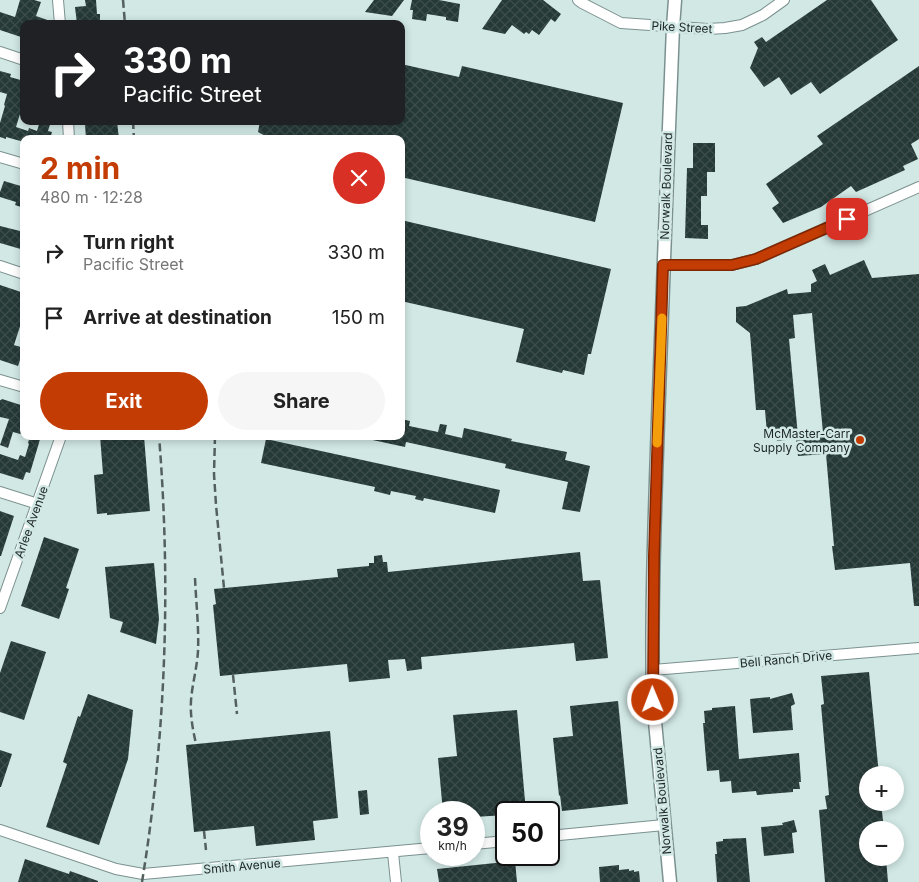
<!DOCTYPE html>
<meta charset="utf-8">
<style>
body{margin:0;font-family:Inter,sans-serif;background:#f6f6f6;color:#222;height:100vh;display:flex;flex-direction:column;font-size:19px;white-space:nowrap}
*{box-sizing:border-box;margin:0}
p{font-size:16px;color:#767676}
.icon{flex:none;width:28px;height:28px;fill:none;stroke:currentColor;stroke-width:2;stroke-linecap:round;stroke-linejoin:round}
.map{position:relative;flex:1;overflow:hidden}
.sheet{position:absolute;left:20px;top:135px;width:385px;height:305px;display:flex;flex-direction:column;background:#fff;border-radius:10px;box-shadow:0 2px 8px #0003}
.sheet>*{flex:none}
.hud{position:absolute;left:20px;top:20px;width:385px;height:105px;border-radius:10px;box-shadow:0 2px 8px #0003;background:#202124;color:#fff;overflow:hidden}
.buttons{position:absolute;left:859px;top:766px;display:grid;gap:10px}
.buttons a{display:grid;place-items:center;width:45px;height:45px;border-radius:50%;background:#fff;box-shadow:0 2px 8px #0003;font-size:25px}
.speed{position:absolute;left:420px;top:801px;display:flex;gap:10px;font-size:25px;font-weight:700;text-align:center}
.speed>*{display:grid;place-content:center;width:65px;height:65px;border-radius:50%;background:#fff;box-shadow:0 2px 8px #0003;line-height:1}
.speed small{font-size:12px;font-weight:400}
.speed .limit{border:2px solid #111;border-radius:8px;background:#fff;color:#111}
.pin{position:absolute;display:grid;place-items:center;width:42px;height:42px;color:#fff;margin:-21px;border-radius:10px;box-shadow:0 2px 8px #0006}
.me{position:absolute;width:55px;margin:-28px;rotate:359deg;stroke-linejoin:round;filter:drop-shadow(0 0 4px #0008)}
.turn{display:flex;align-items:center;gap:18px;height:105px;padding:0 20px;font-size:22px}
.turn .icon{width:65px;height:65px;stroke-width:2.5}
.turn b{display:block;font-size:35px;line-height:42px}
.round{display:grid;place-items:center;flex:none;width:52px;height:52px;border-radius:26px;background:#f6f6f6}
.headline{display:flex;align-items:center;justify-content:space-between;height:85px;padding:0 20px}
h1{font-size:30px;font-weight:700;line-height:38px;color:#c33c04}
.cta{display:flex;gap:10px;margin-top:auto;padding:10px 20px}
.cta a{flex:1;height:58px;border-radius:30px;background:#c33c04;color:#fff;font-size:20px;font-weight:700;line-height:58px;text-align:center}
.cta a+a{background:#f6f6f6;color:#222}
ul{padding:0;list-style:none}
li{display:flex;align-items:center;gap:15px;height:65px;padding:0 20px}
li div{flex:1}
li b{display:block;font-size:19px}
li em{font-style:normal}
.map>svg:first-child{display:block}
.building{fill:url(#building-cross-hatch);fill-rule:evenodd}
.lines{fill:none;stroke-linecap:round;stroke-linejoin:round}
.minor-casing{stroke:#7b918f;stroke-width:12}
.major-casing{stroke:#7b918f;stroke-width:15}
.minor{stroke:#fff;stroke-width:10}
.major{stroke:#fff;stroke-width:12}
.rail{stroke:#53605e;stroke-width:2.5;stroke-dasharray:8 4;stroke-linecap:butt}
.route-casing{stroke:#7f2703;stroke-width:12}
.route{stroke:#c33c04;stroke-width:9}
.slow{stroke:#f59e0b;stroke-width:9}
.poi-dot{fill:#c33c04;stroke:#d1e8e5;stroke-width:2}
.labels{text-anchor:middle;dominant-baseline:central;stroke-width:5;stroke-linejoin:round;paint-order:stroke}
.street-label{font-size:12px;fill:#1d2625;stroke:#d1e8e5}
.poi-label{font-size:12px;fill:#1d2625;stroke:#d1e8e5;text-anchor:end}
</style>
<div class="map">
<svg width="919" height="882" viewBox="0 0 919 882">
<defs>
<pattern id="building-cross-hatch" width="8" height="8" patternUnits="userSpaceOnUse" patternTransform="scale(1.25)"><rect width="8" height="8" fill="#253937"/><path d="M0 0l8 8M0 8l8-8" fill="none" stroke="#3c4d4b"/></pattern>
</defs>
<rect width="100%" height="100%" fill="#d1e8e5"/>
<path class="building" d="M20,0H34L41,2L36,16L53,22V24H24V38L0,30V12L15,17Z
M85,0H96L97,14H100V21H99V24H77L75,7L86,6Z
M374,0H404L392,16L365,12Z
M412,0H439L460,4L458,22L446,20V17L427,14L426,21L412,19L413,10H410Z
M502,0H543L561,14L555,22L551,19L539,35L532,30L529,34L526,32L524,34L512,25L505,34L482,29Z
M827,0H871L898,40L820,94L811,82L791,95L779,77L764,87L750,68L758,48L754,42L762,37L766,42Z
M401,64L459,77L462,66L623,103L595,222L401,177V139H271L258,132L260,121H401Z
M919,66V139L911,144L918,159L903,166L905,170L856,192L851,186L821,207L783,223L772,208L779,203L766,184L823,144L817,136Z
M0,71L11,74L10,77L24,81V101L16,127L28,131L29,128L37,131L40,121H51L48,131L52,132L50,139H24V142L6,137V139L0,137V123L5,106L4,105L7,94L0,92Z
M117,121L119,139H86L85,124Z
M693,143H715V172H707V196H701V225H708V239L685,238L687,168H693Z
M4,181L24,187V208L15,205L16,202L0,197V192Z
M401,220L611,269L591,354H588L584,375L563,370L562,373L516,362L524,329L401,301Z
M0,226L24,232V250L0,243Z
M864,260L872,278L919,274V606H914L910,563L835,570L832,546H834L826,454L798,456L796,439L777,441L776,433L767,434L765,410H756L750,333L736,322V307L746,306L787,289L788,294L811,292V284L817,281L812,270L825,264L830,275ZM812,313L823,433L798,436L789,339L795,338L793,315Z
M0,285L24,293V314L14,345L24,348L18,366L0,360Z
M2,399L24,406V435L13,432L8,448L0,445L9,419L0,417V400H1Z
M401,419L410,421L409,426L438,432L440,424L447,425L445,434L462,438L464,428L512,439L511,441L567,452L565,460L590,466L580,512L562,509L568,482L505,468L506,464L406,442L405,447L368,439V436H401Z
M30,436H41L30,473L26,472L23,480L0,473V454L18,460L20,455L25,457L29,444L28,443Z
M100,436H144L150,511L107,515V513L97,514L94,475L103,474Z
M266,439L500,490L495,513L424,498L423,501L415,499L416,496L391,491L390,495L374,491L375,487L261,463Z
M0,511L14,516L1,556H0Z
M44,537L79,549L66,588L69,589L59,619L21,606Z
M580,552L583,581L600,580L608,658L576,661L574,643L421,657L422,669L407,671L405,659L388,660L390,678L349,682L347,664L220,676L213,605L216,604L214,589L338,577L337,569L369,566V563H374V556L382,555L383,562H387L388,572Z
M154,563L159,619L156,644L120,632L123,622L110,618L105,567Z
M11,641L46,652L24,720L0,712V673Z
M869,672L879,775H868V802H881L884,830H868V858H886L888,882H825L819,810L827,809L825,796L829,795L821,705L824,704L821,676Z
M792,693L795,704L791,706L793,730L753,733L750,699L770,697V699Z
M88,694L133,710L128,759L99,845L46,827L67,764L63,762L78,716L80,717Z
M618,701L628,804L562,811L560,795L559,796L553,738L573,736L570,706Z
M735,706L739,759L799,753L801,782H799L800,789H793V792L757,795L756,791L732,793L731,781L720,782L719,770L707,771L703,723H705L704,711L712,710V708Z
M517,710L526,812H506V815L474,817V812H443L438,758L457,756L453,715Z
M330,731L338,818L313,821L315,840L256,846L254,826L194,832L186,745Z
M0,750L12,754L1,787H0Z
M367,790L369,814L360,815L358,791Z
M794,820L797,832L792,833L794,853L764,856L761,827L783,825L782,823Z
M746,838L750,882H717L715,854H717L716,842L723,841V839Z
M25,859L69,874L70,871L98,881V882H18Z
M515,861L517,882H439L437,869Z
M619,865V870L629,869V871L634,870V872L639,871L640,882H600L599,867Z"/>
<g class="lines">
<g class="minor-casing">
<path id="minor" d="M58,0L60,24
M578,0L582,3L621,23L708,29L725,28L742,25L763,15L784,0
M0,52L24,60
M68,121L69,139
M0,157L24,164
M663,265H732L756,259L919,187
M0,266L24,274
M0,380L24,387
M0,492L38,504
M0,608L61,436
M653,670L919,648
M0,830L116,869L143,874L431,848
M549,836L664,825
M474,844L506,841
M393,853L396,882"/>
</g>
<g class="major-casing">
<path id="major" d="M670,882L653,700C651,606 655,513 658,420C662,289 668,158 673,27L675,0"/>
</g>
<use href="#minor" class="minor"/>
<use href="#major" class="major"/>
<path class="rail" d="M123,0L125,24
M133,121L134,139
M215,436L214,474L216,505L224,588
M195,578C196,602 199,627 198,651C197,668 192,685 191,701C190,716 193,730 196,744
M233,675L237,714
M204,831L206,850
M142,882C166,735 171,585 159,436"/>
</g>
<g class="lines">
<g class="route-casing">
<path id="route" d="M653,700L654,556L663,265H732L756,259L847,219"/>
</g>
<use href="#route" class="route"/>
<path class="slow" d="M657,443L662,318"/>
</g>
<circle class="poi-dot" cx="860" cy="440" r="5"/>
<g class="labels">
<g class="street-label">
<text transform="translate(682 27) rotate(3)">Pike Street</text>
<text transform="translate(666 186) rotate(-88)">Norwalk Boulevard</text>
<text transform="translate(31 522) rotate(-70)">Arlee Avenue</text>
<text transform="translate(786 659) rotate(-5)">Bell Ranch Drive</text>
<text transform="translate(662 801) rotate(-95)">Norwalk Boulevard</text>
<text transform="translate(242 866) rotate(-5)">Smith Avenue</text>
</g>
<g class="poi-label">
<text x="850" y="433">McMaster-Carr<tspan x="850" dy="14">Supply Company</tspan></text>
</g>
</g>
</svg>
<div class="buttons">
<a>+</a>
<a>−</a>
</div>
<div class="speed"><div>39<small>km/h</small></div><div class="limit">50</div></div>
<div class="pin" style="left:847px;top:219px;background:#d93025"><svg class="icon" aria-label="arrive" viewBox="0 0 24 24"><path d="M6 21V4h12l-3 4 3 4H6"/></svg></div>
<svg class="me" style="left:653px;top:700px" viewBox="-20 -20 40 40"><circle r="17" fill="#c33c04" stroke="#fff" stroke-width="3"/><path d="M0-11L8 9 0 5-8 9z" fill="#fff"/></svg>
<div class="hud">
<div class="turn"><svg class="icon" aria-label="right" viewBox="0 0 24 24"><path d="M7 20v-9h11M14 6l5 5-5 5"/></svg><div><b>330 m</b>Pacific Street</div></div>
</div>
<section class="sheet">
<div class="headline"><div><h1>2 min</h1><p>480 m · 12:28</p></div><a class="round" style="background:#d93025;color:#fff"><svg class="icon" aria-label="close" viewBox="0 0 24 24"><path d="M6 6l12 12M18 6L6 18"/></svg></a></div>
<ul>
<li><svg class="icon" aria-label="right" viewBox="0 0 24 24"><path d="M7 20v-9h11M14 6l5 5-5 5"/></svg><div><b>Turn right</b><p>Pacific Street</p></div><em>330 m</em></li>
<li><svg class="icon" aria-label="arrive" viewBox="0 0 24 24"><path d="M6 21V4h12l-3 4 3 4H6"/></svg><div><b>Arrive at destination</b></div><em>150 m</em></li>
</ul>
<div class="cta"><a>Exit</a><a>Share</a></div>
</section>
</div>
